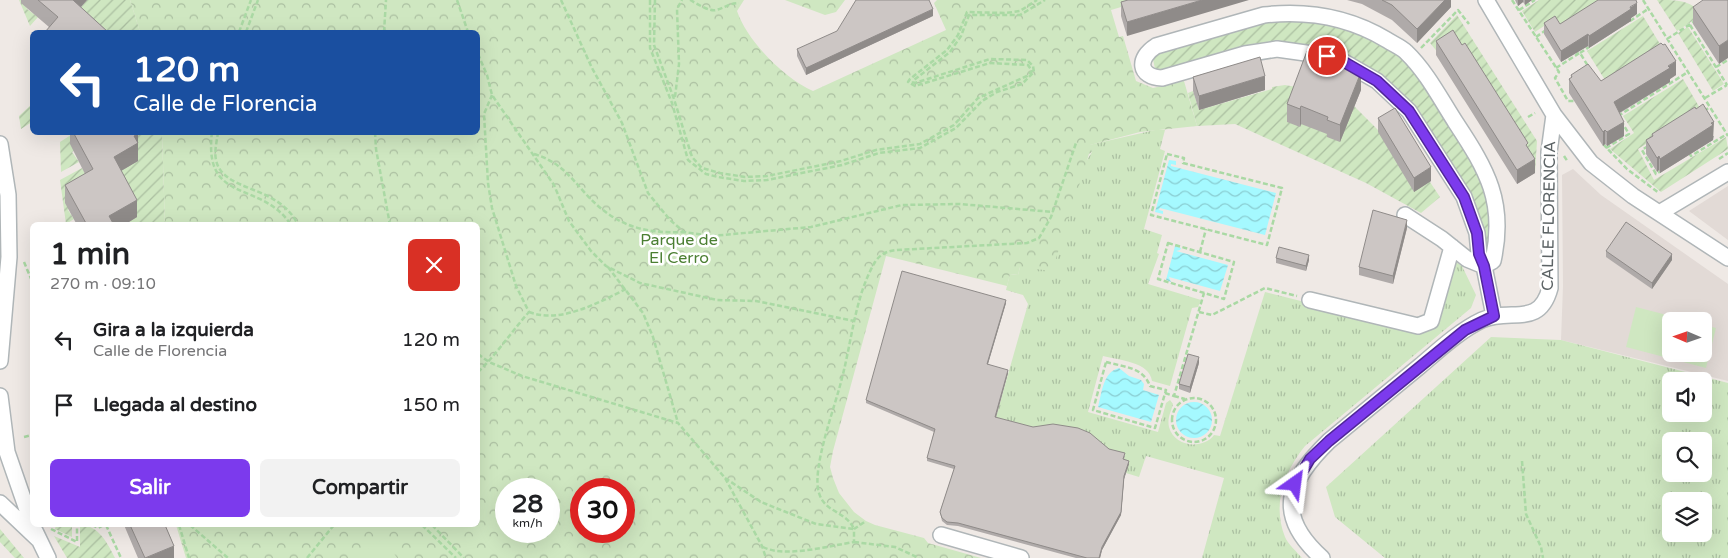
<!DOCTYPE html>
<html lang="es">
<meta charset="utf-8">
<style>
body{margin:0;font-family:"Varela Round",sans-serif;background:#f2f2f2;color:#202124;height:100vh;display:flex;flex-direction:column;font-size:19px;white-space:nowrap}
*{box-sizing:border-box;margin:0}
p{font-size:16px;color:#757577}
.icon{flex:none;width:28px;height:28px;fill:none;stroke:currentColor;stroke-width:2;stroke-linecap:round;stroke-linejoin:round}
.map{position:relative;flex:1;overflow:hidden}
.details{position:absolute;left:30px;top:222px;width:450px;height:305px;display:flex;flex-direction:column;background:#fff;border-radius:8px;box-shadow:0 5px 20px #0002}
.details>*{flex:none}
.hud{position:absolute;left:30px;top:30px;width:450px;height:105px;border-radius:8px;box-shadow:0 5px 20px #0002;background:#1a4fa0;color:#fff;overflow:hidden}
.needle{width:32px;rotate:272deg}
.fabs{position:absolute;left:1662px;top:312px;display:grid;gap:10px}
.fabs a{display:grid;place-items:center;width:50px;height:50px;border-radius:8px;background:#fff;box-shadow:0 5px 20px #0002;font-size:25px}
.speed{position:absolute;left:495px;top:478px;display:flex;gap:10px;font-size:25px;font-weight:700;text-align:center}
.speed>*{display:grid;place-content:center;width:65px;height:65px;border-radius:50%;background:#fff;box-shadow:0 5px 20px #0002;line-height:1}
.speed small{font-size:12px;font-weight:400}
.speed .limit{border:8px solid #d22;background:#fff;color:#111}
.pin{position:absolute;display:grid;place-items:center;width:42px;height:42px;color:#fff;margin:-21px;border:2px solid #fff;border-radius:50%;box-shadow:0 1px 5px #0007}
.me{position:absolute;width:55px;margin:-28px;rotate:31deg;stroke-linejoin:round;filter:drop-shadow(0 0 4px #0008)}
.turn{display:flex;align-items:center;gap:18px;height:105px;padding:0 20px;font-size:22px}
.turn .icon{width:65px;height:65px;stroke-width:2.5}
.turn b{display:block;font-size:35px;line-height:42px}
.round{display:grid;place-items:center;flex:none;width:52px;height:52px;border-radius:8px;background:#f2f2f2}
.headline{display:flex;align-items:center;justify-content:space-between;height:85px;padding:0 20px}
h1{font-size:30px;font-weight:800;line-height:38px}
.primary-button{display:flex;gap:10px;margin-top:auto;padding:10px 20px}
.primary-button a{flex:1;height:58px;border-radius:8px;background:#7c3aed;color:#fff;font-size:20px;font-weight:800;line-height:58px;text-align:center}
.primary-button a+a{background:#f2f2f2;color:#202124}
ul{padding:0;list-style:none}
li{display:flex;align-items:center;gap:15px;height:65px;padding:0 20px}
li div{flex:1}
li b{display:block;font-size:19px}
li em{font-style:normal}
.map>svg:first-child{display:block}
.education{fill:#e2dad6;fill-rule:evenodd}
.grass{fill:url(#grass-tufts);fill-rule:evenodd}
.forest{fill:url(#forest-crowns);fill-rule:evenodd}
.garden{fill:url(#garden-furrows)}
.pitch{fill:#cfe7c1}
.water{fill:url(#water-waves)}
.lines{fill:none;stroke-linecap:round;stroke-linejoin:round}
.minor-casing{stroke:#b0b6b8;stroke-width:18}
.path{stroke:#aad9a4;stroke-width:2.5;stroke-dasharray:5 2.5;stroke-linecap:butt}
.minor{stroke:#fff;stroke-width:15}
.wall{fill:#afaaa9}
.shaded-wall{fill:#8f8b89}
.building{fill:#ccc6c4;stroke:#8f8b89}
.route-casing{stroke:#51269a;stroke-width:12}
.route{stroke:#7c3aed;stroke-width:9}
.labels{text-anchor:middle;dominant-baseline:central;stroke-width:5;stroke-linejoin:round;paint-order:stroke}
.street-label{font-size:16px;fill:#5d6466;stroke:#fff}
.park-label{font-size:16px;fill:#4b7f32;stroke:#fff}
</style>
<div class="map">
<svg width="1728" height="558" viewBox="0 0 1728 558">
<defs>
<pattern id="grass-tufts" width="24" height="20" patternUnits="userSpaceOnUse" patternTransform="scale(1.25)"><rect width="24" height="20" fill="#cfe7c1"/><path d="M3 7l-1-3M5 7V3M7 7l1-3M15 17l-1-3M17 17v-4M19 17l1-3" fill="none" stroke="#abbfa1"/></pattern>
<pattern id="forest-crowns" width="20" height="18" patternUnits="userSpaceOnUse" patternTransform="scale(1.25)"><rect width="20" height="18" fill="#cfe7c1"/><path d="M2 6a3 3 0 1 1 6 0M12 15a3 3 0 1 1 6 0" fill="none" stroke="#abbfa1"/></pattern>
<pattern id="garden-furrows" width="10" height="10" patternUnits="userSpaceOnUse" patternTransform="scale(1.25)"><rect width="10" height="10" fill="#cfe7c1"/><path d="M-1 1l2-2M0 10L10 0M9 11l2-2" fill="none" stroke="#abbfa1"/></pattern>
<pattern id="water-waves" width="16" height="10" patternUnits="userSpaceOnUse" patternTransform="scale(1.25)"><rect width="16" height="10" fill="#a5f9ff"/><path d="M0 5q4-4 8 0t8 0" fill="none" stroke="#8acdd2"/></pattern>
</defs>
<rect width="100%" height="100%" fill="#efe9e5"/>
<path class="education" d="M1573,169L1601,195L1728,284V381L1561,340L1563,286L1562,175ZM1671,321H1704V354H1671Z
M1728,186V240L1689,211Z"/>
<path class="grass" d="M1155,130H1165L1160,149L1165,151L1144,229L1162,235L1157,253L1159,254L1148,284L1201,300L1198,307L1192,308L1170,386L1152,381C1150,362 1119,360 1103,356L1088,412L1158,432L1166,403L1170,400L1173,404C1171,412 1167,418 1169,427C1174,447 1203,450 1214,435L1220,436L1265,292L1420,331L1430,330L1433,326L1451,259L1462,266L1476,295L1471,308L1305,446C1284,472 1272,504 1285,537C1288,544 1297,552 1302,558H1202L1224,478L1146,456L1139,477L1126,473L1128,464L1033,430L995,420L1028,304L1023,295L1006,290L1010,274L1018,275L1020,267L1092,152L1089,145Z
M1491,337L1561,340L1728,383V558H1385L1335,517L1326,487ZM1671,381H1704V414H1671ZM1671,441H1704V474H1671ZM1671,501H1704V534H1671Z"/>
<path class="forest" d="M130,0H744L737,11C747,41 785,79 813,91L946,30L934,3L937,0H1145L1111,10L1119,37L1123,36L1136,81L1153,88L1184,81L1197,126L1140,132L1090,145L1092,152L1089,154L1052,271L1020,267L1018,275L1010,274L1007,286L886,256L833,451L830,467L833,478L839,493L854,512L866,521L875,525L924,538L928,543L981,558H186L176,525H478V225H165L162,133L478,132V32H140ZM506,489H549V531H506ZM581,489H624V531H581Z
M785,0H845L836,12L825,15Z"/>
<path class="garden" d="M19,0H23L27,9L38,17L30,26Z
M87,0H130L140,32H90L69,21Z
M1539,0H1608L1563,27L1556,18L1535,32L1522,11Z
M1657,0C1679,0 1689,0 1703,14L1677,31Z
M1457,15L1537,141L1535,173L1526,159L1430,43Z
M1643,16L1663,49L1608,85L1587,51Z
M1279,20C1327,20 1378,31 1411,68C1425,84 1436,103 1447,121C1465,148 1488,176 1491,209C1492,221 1490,234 1490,247L1484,246C1478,203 1459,176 1436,140C1428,128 1421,113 1411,102C1374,59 1317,38 1261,43C1235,45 1193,62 1166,71L1155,69L1153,59L1159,53L1264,22Z
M1688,27L1724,84L1713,91L1678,33Z
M1683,79L1701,110L1638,149L1654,180L1726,137L1728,149L1661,192L1610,149L1634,133L1623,116Z
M1285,85L1296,87L1299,127L1301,124L1354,106L1430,182L1440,197L1421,213L1366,183L1235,124L1197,126L1188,93L1193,91L1199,110L1272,89V87Z
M32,104V122L21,129L19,116Z
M104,132L72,152L79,162L61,172L60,142L74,133Z
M127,133H162L165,225H124L136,217L107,165L138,151Z
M82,168L89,180L68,210L74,219L66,224L60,180Z
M56,525H72V537L55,529Z
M80,525C99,525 108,544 115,558H67L54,536L80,547Z
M0,529L24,558H15L0,542Z"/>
<path class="pitch" d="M1636,307L1690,321H1671V354H1704V325L1716,328L1706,368L1626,347Z
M384,538L397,558H353Z"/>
<path class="water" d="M1169,160L1176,161V165L1171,164V166L1276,193L1265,235L1160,208L1159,210L1163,211V214L1155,212Z
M1175,246L1181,248L1180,250L1176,251L1228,265L1220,291L1169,277L1171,282L1166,280Z
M1119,368L1129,376L1141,380L1144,384L1143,390L1159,395L1151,422L1098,407C1102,392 1103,372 1119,368Z
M1176 420a18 18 0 1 1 36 0a18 18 0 1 1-36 0Z"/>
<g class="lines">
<g class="minor-casing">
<path id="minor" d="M1486,0L1554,115L1591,163L1633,196L1728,258
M0,144L8,195L9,257L0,361
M1661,212L1728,172
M1405,215L1442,239L1467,259L1484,266
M1484,266L1493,261C1506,202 1487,170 1456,123C1441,100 1427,72 1406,52C1401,47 1393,44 1387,40C1349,17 1308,10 1264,15L1156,46C1137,58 1138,77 1162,78L1245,54L1277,49L1327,56L1344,62L1377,81L1409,111L1464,197L1477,233L1479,254L1484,266L1494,316
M1310,300L1418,326L1431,321L1452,247
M0,396L7,452L32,524
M0,503L38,539
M35,531L48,558
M941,535L1021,558
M1322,558C1274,515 1287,482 1329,441C1359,416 1390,391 1420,366C1439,350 1459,331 1482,320C1510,307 1539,329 1550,288L1549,152L1554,115"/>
</g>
<path class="path" d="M457,0L468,32
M561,0L592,68L622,123L648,193L670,220L684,232L711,236L811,227L902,205L960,204L1053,212
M650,0V48L672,103L688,160L706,174L718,177L744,181L767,180L842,165L879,153L920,148L956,128L982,101L997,92L1022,84L1034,72L1033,66L1027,60L990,59L915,83L913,82L914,80L950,52L961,36L969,15H1020L1045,0
M655,0L654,45L674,99L692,157L702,168L720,173L745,177L767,176L841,161L876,150L920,144L954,125L978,98L1027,76L1032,71L1028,65L990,63L915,86L908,82L910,79L947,50L958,35L967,12L1006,13L1020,11L1037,0
M690,0C696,3 709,12 716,10C725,8 729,3 739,3
M1512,0L1559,72L1555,78L1568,101H1576
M1643,0L1728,136
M1519,10L1535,0
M1630,21L1648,9
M1690,25L1727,85
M239,32L251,0
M246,32L258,0
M384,32L386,0
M1536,37L1546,30
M1667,39L1695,21
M1421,48L1458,10L1469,24
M1576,51L1578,54L1580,53L1588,66
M1580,53L1589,47
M478,54L487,75L492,95L554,185L569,221L591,251L606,266L640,283L717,300L756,301L854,321
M1716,67L1728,60
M1556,68L1578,54
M675,97L679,64L677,9L682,0
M1705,98L1727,85
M1704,111L1710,107
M1618,116L1688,72
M1528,117L1535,113
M212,132C203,206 261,179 291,225
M218,132C217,141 214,151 216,160C223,193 279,184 298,225
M375,132L376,149L390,225
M1603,144L1627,169L1659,193
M1648,146L1642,150L1656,174L1661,171
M1606,148L1629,134L1623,124
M1689,153L1691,156L1727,134
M534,154C558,161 569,175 585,193C614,225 642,234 684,232
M1167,154L1184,158L1183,163L1282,188L1267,245L1151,215Z
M1564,156L1568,162
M1719,159L1728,153
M1168,243L1234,262L1224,299L1158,279Z
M1200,252L1206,229
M24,262L32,281
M608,267L643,313L653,337L678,423
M529,312C560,324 598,303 626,289
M1199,312L1212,315L1265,288L1297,296
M478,354L489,362L522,376L678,423L725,478L762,546L766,558
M1106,362C1124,367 1143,367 1150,386L1166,390L1155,428L1093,410Z
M478,372C496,355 512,331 529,312L516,286L492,208L488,183L484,114L492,95
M1165,393L1174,396L1204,293
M1174,396L1185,399
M1172 420a22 22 0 1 1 44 0a22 22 0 1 1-44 0Z
M24,437L32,435
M1522,461L1526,514L1541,547L1543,558
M725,478L761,502L816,524L854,529C846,511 825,513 819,493C811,469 836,404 842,378C852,340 855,296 875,262C881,253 888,251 897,250L1027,243L1039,238L1051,217L1076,143
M92,525L98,528L104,525
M106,525L121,558
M179,525L189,558
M190,525L228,558
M422,525L456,558
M432,525L464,558
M51,529L77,542V525
M854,542L895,547L919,558
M763,547C784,558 829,546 854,542V529L866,521
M307,558L334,525"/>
<use href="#minor" class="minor"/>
</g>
<path class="wall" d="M21,0H87L81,7L108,32L49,27L21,3Z
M1128,0L1127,36L1121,16V2Z
M1347,0H1451V7L1417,43L1392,20L1362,4Z
M1515,0H1532L1525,5L1523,2L1518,6Z
M1728,0L1719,64L1693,24V7Z
M1637,14L1631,18V21L1589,48L1588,46L1561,62L1544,34V23L1560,24Z
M933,16L806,75L797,56V49Z
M1436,41L1528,148L1535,173L1517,184L1436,55Z
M1571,75L1601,81L1676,75L1670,79V82L1620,113L1624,136L1607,146L1605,144L1603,146L1569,93V79L1571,78Z
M1193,77L1265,90L1199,110L1193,91Z
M1361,90L1340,142L1327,137V134L1301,124L1300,127L1287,122V104Z
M1378,118L1431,181L1414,192L1378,132Z
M70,132H138V161L121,171L137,217L124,225H77L65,203V185L85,174L70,144Z
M1652,134L1714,136L1713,140L1660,173L1659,170L1657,172L1646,154V140L1652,136Z
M1407,228L1393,284L1359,275V267Z
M1606,251L1672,260L1652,289L1606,257Z
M1276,258L1309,260L1306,271L1276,263Z
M1006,303L988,364L1008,373L996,418L1109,449L1125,456L1124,459L1129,464L1124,479L1121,515L1102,550L1100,558H1076L958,526L947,525L942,521L940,512L954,469L927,461V458L934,432L866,403V400Z
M1199,363L1190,393L1179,389V384Z
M124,525H165L174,558H138Z"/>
<path class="shaded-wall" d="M72,0H87L72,17Z
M1202,0H1249L1127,36V22Z
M1445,0H1451V7L1417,43V29Z
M1518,0H1523V2L1518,6Z
M1525,0H1532L1525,5Z
M1637,3V14L1631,18V21L1589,48V36Z
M933,9V16L806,75V68Z
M1588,34V46L1561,62V51Z
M1728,40V58L1719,64V46Z
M1676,61V75L1670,79V82L1614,116V102Z
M1361,72V90L1340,142V125Z
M1265,76V90L1199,110V96Z
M1301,106V124L1300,127V109Z
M1624,122V136L1607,146V132Z
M1714,122L1713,140L1660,173V159Z
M1605,130V144L1603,146V132Z
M138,134V161L114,175V157L134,136Z
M1659,156V170L1657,172V158Z
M1535,159V173L1517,184V170Z
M1431,167V181L1414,192V178Z
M137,200V217L124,225H109V216Z
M1407,220V228L1393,284V276Z
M1672,254V260L1652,289V283Z
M1309,255V260L1306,271V266Z
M1006,300V303L987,367V364Z
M1199,357V363L1190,393V387Z
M1008,370V373L995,420V417Z
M1129,461V464L1124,479L1121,515L1102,550L1100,558H1099Z
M174,546V558H146Z"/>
<path class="building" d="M38,0H73L108,32H45L58,17Z
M856,0H929L933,9L806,68L797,49L837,31Z
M1128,0H1202L1127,22L1121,2Z
M1382,0H1445L1417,29L1392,5Z
M1598,0H1636L1637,3L1630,7L1631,9L1589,36L1588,34L1561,51L1544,23L1555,16L1560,24Z
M1703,0H1728V40L1719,46L1693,7Z
M1453,30L1462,45L1465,43L1528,143L1526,145L1535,159L1517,170L1436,41Z
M1661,43L1663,45L1665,44L1676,61L1668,66L1670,68L1614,102L1624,122L1607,132L1605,130L1603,132L1569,79L1572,77L1571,75L1588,64L1601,81Z
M1307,51L1332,64L1361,72L1340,125L1327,120L1328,117L1301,106L1300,109L1287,104Z
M1260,57L1265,76L1199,96L1193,77Z
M1703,104L1714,122L1711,123L1713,125L1660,159L1659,156L1657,158L1646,140L1653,136L1652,134L1695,107L1696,109Z
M1395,108L1431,167L1414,178L1378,118Z
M73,132H138V134L134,136L138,143L114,157L137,200L109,216L114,225H87L65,185L93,169Z
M1373,210L1407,220L1393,276L1359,267Z
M1626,222L1672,254L1652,283L1606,251Z
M1279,247L1309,255L1306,266L1276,258Z
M902,271L1006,300L987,364L1008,370L995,417L1033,427L1053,424L1078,428L1090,433L1109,449L1125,453L1123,459L1129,461L1124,476L1121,512L1102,547L1099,558H1087L958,523L947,522L942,518L940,512L955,466L927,458L935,429L866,400Z
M1188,354L1199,357L1190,387L1179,384Z
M130,525H165L174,546L145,558Z"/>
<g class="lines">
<g class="route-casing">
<path id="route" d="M1295,484L1310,459L1329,441L1465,330L1494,316L1484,266L1479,254L1477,233L1464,197L1409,111L1377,81L1344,62L1327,56"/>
</g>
<use href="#route" class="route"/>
</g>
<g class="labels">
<g class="street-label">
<text transform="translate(1549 216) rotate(-89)">CALLE FLORENCIA</text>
</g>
<g class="park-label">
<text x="679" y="240">Parque de<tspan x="679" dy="18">El Cerro</tspan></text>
</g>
</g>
</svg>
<div class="fabs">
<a><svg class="needle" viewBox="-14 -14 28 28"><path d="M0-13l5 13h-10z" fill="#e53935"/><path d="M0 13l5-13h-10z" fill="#757577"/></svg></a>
<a><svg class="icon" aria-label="sound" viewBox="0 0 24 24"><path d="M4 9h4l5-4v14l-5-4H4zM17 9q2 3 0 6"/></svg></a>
<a><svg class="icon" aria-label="search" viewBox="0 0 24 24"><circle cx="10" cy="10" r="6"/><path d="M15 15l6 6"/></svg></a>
<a><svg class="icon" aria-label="layers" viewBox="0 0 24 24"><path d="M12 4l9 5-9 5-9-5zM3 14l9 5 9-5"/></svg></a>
</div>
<div class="speed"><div>28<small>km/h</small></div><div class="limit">30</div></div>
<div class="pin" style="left:1327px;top:56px;background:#d93025"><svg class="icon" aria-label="arrive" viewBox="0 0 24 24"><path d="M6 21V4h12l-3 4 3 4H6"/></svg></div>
<svg class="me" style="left:1295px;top:484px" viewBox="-20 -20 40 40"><path d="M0-17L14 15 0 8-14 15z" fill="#7c3aed" stroke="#fff" stroke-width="4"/></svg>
<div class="hud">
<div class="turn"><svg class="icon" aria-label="left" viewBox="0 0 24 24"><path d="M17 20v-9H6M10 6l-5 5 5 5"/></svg><div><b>120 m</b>Calle de Florencia</div></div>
</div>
<section class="details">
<div class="headline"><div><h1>1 min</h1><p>270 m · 09:10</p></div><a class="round" style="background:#d93025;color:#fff"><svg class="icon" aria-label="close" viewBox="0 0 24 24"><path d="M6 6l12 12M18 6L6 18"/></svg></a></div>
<ul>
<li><svg class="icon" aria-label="left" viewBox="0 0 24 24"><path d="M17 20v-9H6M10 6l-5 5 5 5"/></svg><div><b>Gira a la izquierda</b><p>Calle de Florencia</p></div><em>120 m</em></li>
<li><svg class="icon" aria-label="arrive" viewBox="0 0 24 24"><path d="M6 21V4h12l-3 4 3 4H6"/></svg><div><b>Llegada al destino</b></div><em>150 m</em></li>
</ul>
<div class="primary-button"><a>Salir</a><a>Compartir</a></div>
</section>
</div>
